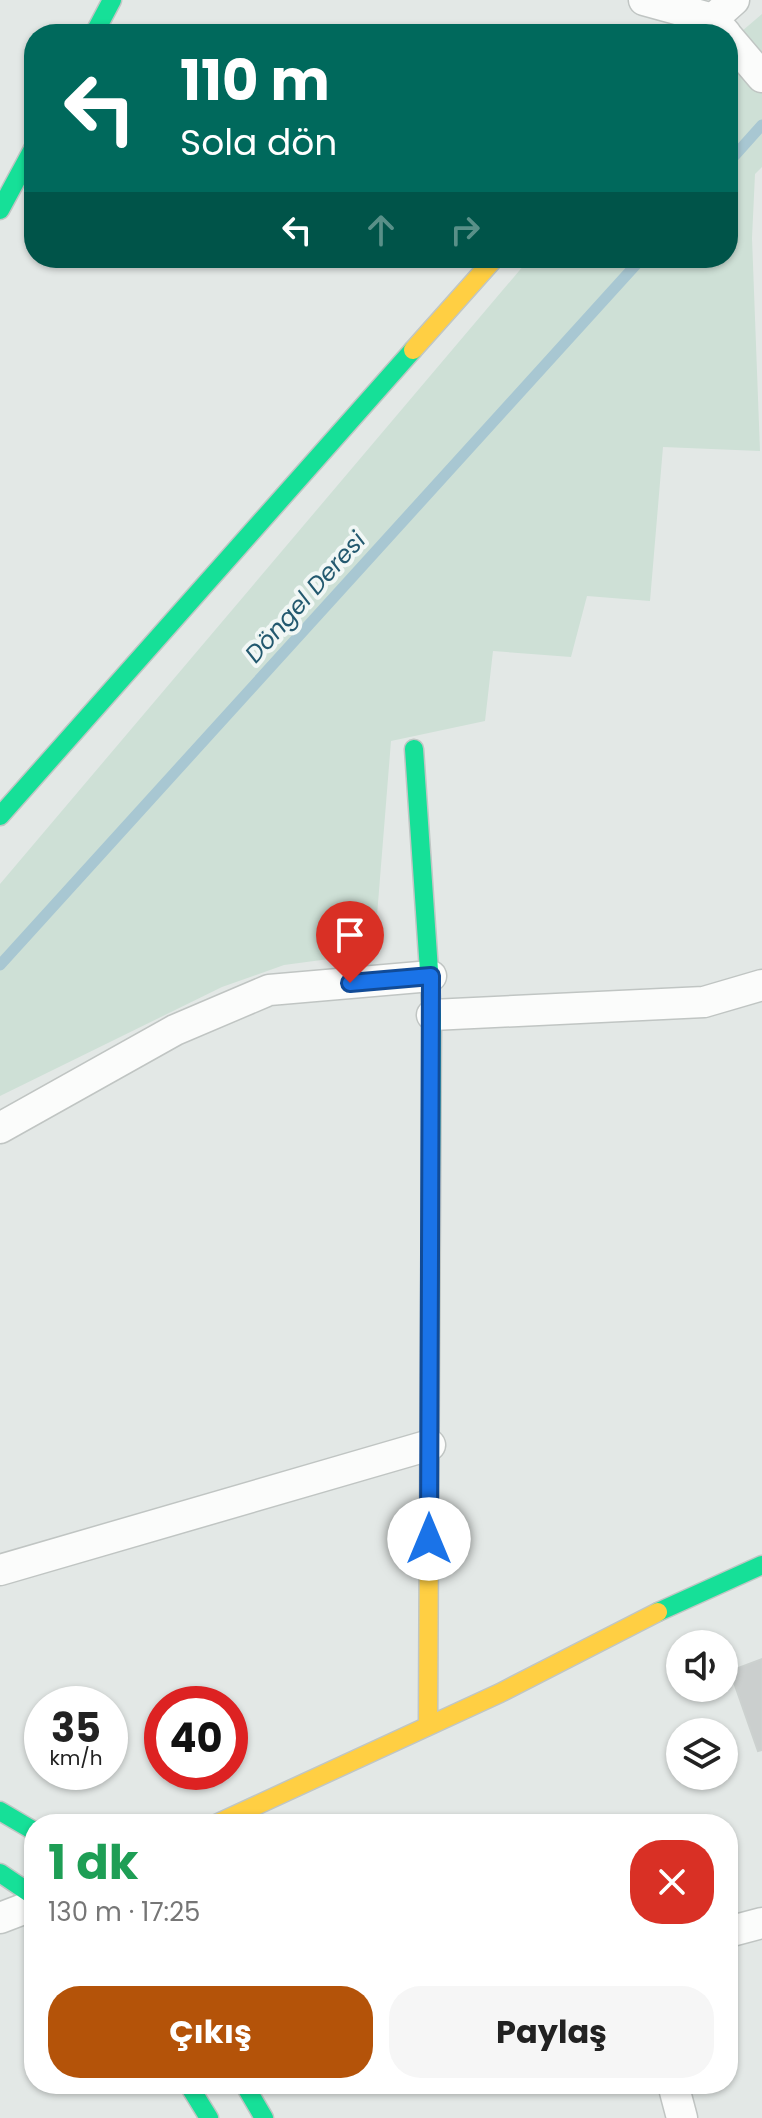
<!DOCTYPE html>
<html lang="tr">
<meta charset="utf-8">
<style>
body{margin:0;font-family:Poppins,sans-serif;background:#f6f6f6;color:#222;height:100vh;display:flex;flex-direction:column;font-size:30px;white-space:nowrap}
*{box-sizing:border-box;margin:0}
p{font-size:26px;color:#767676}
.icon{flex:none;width:44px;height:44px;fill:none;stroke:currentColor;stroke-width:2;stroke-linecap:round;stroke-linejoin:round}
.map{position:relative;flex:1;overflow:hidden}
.drawer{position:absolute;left:24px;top:1814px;width:714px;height:280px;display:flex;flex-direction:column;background:#fff;border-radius:32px;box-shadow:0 2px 6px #0004}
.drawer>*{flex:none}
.guide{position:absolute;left:24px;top:24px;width:714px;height:244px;border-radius:32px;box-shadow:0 2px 6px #0004;background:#00695c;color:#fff;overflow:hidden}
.controls{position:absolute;left:666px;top:1630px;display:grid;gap:16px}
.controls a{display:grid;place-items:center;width:72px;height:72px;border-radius:50%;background:#fff;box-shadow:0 2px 6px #0004;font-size:40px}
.speed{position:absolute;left:24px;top:1686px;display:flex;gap:16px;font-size:40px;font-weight:700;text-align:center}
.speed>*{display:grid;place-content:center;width:104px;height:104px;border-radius:50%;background:#fff;box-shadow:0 2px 6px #0004;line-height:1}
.speed small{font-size:20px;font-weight:400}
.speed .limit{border:12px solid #d22;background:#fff;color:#111}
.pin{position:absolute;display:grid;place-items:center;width:68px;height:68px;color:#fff;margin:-82px -34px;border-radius:50% 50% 50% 0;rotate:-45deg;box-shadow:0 0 8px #0007}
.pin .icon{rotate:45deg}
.me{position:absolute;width:88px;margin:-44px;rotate:0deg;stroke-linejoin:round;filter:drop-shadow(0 0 6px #0008)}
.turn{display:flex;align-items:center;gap:28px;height:168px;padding:0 24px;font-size:36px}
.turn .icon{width:104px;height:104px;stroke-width:2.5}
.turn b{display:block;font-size:56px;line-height:68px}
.lanes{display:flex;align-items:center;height:76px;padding:0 24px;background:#0003;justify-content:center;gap:40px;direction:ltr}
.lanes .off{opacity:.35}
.round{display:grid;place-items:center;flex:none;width:84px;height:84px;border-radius:32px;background:#f6f6f6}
.summary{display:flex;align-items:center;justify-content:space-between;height:136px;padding:0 24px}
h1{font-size:48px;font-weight:700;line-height:60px;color:#1e9e55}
.button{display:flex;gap:16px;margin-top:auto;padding:16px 24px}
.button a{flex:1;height:92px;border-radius:32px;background:#b45309;color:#fff;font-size:32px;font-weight:700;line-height:92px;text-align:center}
.button a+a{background:#f6f6f6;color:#222}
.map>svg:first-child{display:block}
.green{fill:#cee0d6}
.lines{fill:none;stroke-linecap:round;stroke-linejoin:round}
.stream{stroke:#a8c7d2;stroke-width:11}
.building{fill:#cbcfce;stroke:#ccd1cf;stroke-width:2}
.street-casing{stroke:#c0c5c3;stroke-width:33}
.fast-casing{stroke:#c0c6c4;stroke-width:21}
.slow-casing{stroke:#c0c6c4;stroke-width:21}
.street{stroke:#fbfcfb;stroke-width:30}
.fast{stroke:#16e098;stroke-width:18}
.slow{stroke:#ffcf43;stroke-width:18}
.route-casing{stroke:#114b97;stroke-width:20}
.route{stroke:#1a73e8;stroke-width:14}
.labels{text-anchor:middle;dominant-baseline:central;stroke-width:8;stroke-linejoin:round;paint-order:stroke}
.water-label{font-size:24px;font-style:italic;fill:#23596f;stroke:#f1f7f5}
</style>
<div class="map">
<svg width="762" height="2118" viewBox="0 0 762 2118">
<rect width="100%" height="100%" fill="#e3e8e6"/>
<path class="green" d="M762,14V167L755,174L752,238L760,451L663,447L650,601L587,596L571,657L493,651L485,721L391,741L374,953L284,965L222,987L0,1096V884L530,258H728V43Z"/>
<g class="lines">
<path class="stream" d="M728,163L762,125
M0,965L642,258"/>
</g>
<path class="building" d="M762,1659V1750L758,1751L730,1671Z"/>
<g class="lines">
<g class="street-casing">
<path id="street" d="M644,0L713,19L726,34
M697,33L734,0
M728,37L762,77
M432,1015L704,1002L762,985
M0,1128L175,1030L269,990L431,976
M0,1570L430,1445
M0,1918L34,1905
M728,1932L762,1923
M673,2084L682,2118"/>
</g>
<g class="fast-casing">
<path id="fast" d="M94,34L112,0
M0,210L34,147
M414,749L432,1015L429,1517
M0,816L413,350
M658,1612L762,1565
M0,1811L34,1831
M0,1873L34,1896
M188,2084L209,2118
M244,2084L264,2118"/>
</g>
<g class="slow-casing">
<path id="slow" d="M413,350L495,258
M428,1726L429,1517
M216,1824L500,1693L658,1612"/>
</g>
<use href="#street" class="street"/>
<use href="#fast" class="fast"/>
<use href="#slow" class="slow"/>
</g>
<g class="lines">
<g class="route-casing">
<path id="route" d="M350,983L431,976L429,1539"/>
</g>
<use href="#route" class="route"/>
</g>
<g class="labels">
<g class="water-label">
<text transform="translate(305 597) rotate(-48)">Döngel Deresi</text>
</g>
</g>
</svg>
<div class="controls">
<a><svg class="icon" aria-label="sound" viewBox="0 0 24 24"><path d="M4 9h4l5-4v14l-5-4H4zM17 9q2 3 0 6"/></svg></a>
<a><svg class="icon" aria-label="layers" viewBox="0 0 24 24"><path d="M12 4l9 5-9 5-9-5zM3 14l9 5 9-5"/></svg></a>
</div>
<div class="speed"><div>35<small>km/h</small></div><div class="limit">40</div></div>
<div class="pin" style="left:350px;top:983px;background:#d93025"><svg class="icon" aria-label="arrive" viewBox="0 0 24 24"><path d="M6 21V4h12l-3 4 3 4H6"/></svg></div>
<svg class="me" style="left:429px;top:1539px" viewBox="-20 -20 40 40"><circle r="19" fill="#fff"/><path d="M0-13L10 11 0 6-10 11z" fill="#1a73e8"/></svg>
<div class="guide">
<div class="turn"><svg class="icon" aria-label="left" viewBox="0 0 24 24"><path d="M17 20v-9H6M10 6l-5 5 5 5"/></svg><div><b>110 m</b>Sola dön</div></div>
<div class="lanes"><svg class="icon" aria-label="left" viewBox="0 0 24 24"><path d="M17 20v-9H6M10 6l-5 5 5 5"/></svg><svg class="icon off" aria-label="ahead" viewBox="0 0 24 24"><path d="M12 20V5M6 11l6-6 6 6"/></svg><svg class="icon off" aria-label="right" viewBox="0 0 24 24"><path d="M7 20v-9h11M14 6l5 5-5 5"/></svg></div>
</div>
<section class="drawer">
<div class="summary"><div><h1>1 dk</h1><p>130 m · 17:25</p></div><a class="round" style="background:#d93025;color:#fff"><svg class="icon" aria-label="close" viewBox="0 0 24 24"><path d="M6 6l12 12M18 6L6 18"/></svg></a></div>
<div class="button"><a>Çıkış</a><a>Paylaş</a></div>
</section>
</div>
